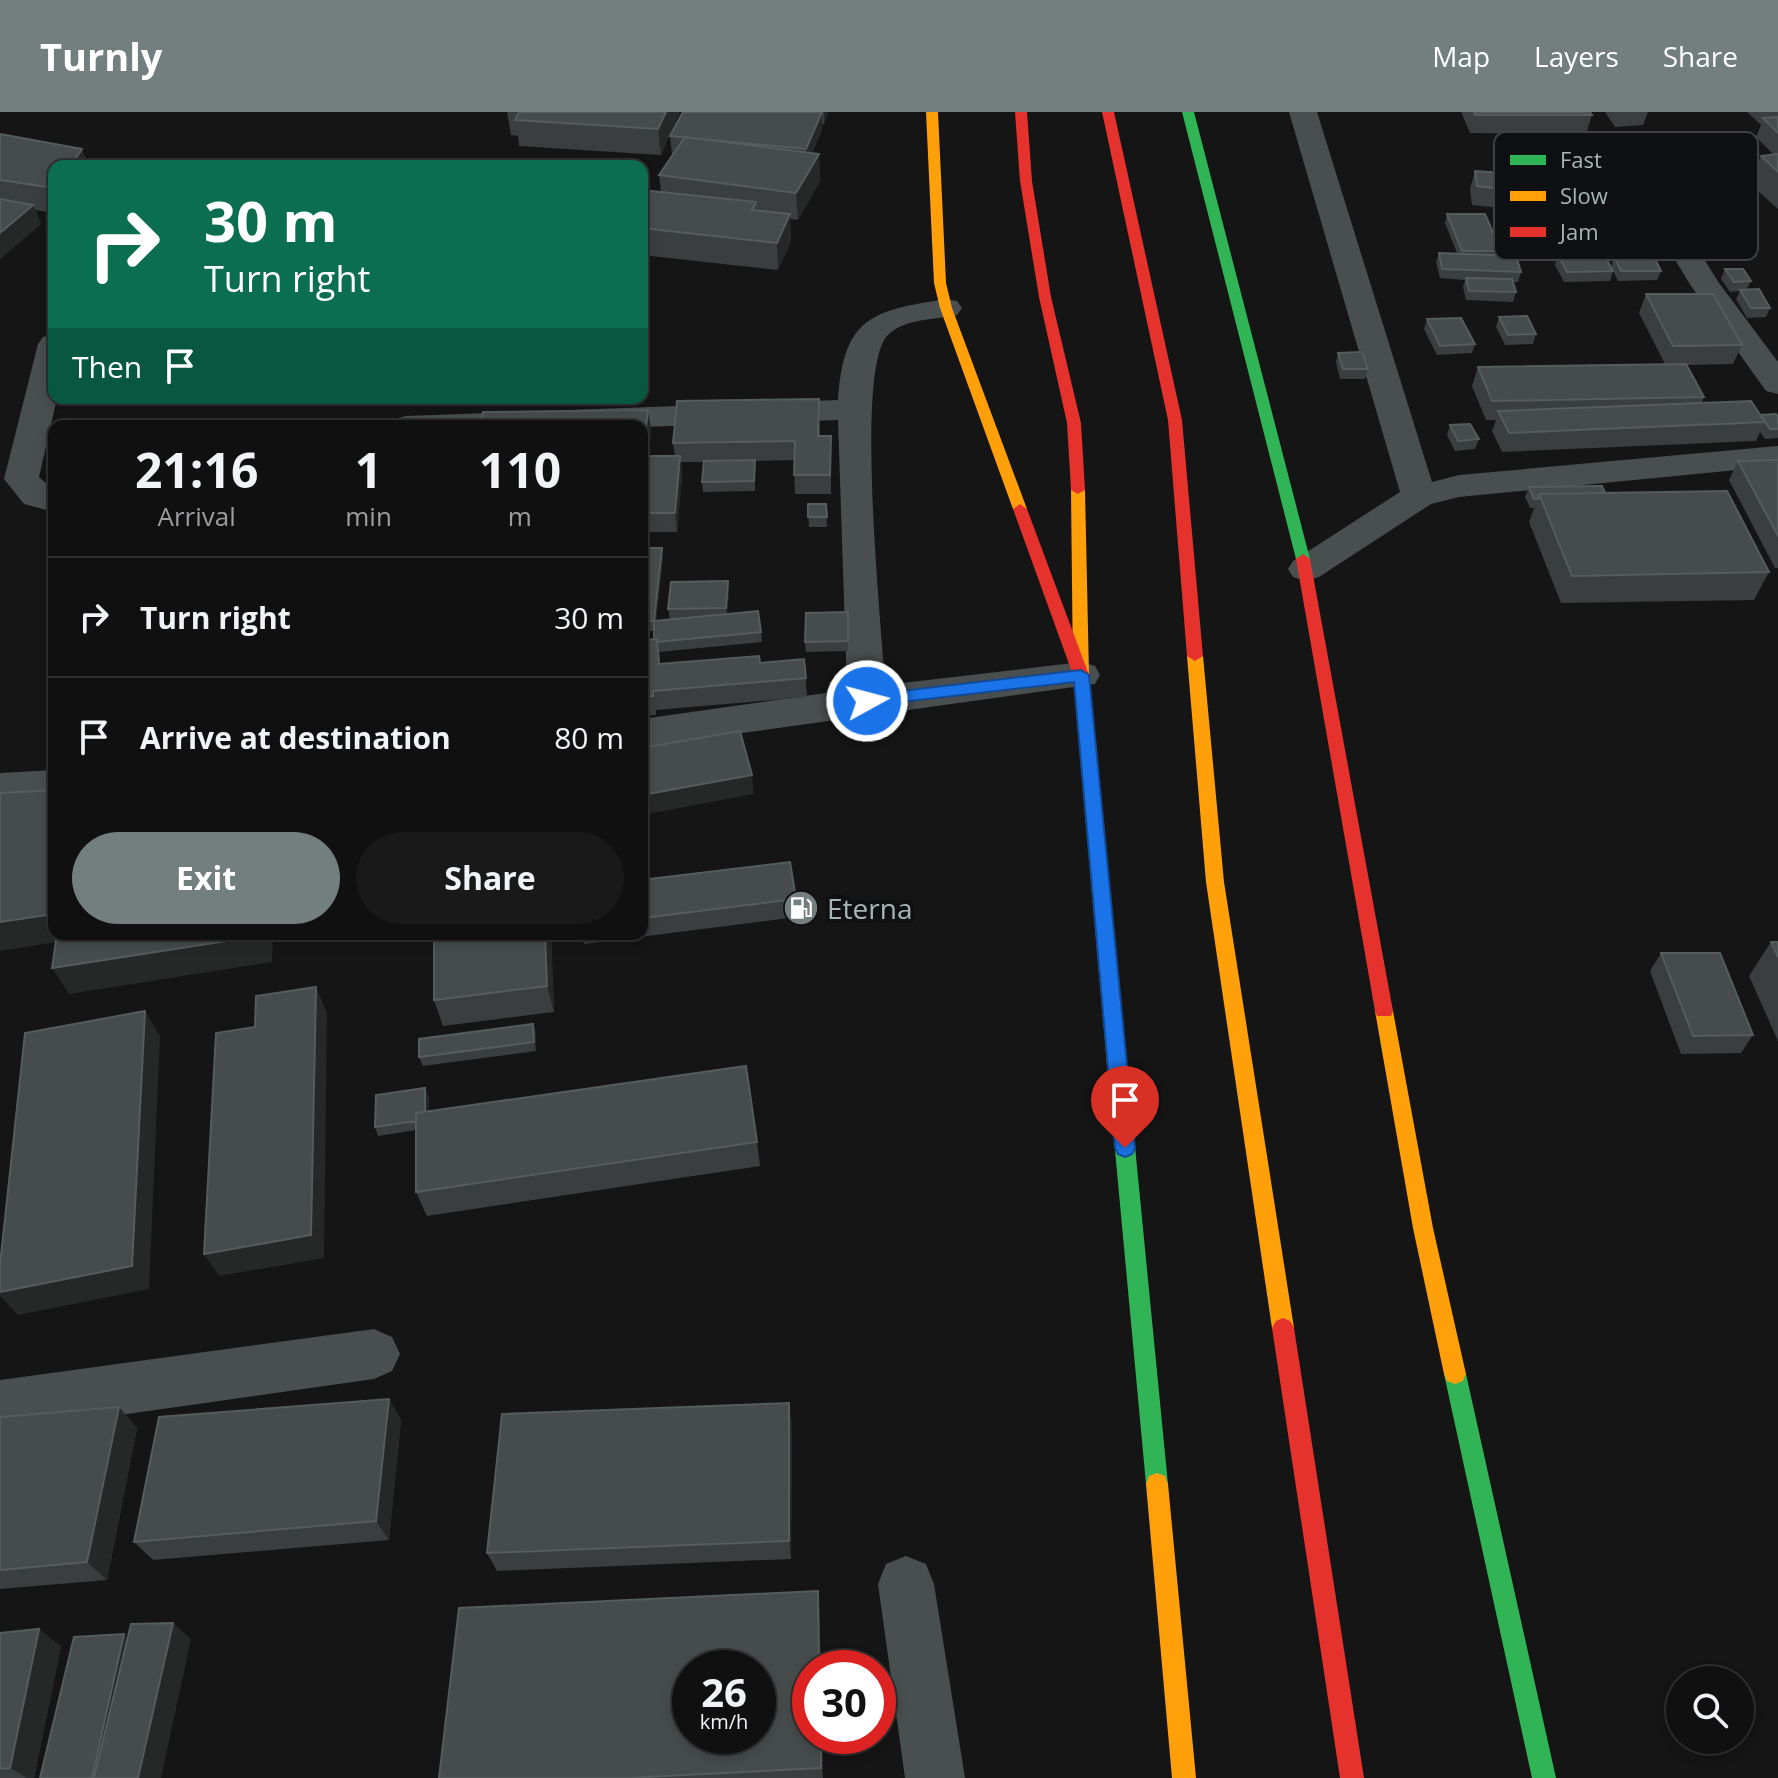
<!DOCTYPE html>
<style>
body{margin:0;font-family:"Open Sans",sans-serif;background:#191919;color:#f1f3f6;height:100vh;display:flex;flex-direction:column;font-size:30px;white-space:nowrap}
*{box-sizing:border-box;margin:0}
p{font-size:26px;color:#9c9d9f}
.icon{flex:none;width:44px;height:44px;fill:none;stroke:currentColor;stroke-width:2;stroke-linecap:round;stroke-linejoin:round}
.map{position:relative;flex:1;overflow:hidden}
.drawer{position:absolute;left:48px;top:308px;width:600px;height:520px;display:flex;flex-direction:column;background:#101010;border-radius:16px;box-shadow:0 4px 12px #0003,0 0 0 2px #303030}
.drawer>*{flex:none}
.guide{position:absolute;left:48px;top:48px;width:600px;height:244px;border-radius:16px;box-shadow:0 4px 12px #0003,0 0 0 2px #303030;background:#0b6e4f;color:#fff;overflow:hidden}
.controls{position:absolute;left:1666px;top:1554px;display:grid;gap:16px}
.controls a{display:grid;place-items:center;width:88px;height:88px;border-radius:50%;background:#101010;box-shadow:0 4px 12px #0003,0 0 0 2px #303030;font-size:40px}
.speed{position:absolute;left:672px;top:1538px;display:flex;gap:16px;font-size:40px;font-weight:700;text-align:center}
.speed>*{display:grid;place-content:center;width:104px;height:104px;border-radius:50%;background:#101010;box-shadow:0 4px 12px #0003,0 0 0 2px #303030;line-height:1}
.speed small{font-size:20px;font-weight:400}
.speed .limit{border:12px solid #d22;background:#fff;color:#111}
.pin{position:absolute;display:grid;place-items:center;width:68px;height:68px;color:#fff;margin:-82px -34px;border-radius:50% 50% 50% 0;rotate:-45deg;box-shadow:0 0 8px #0007}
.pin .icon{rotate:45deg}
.me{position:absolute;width:88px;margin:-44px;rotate:83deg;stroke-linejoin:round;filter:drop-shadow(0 0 6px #0008)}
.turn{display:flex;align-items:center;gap:28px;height:168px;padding:0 24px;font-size:36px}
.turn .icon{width:104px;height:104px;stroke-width:2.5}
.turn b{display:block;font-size:56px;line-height:68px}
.then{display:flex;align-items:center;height:76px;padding:0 24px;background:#0003;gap:16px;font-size:30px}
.eta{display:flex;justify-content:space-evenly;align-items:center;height:136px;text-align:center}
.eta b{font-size:48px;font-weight:700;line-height:56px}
.primary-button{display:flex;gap:16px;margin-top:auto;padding:16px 24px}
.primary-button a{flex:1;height:92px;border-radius:48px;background:#737e7e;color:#fff;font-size:32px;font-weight:700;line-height:92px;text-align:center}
.primary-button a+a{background:#191919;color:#f1f3f6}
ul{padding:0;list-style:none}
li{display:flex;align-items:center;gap:24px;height:120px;padding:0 24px;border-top:2px solid #303030}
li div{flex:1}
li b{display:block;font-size:30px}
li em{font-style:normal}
header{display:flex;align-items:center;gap:48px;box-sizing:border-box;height:112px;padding:0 40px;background:#737e7e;color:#fff}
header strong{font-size:38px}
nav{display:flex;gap:44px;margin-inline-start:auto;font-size:28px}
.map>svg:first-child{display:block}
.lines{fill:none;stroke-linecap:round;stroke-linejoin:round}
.street{fill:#494e4e;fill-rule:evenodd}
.fast{fill:#30b455;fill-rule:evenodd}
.slow{fill:#ff9f0a;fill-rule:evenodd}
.jam{fill:#e5322d;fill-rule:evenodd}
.wall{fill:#3a3e3e}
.shaded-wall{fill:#262828}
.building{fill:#464b4b;stroke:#555c5c;stroke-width:2;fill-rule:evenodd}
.route{fill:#1a73e8;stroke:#114b97;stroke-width:2}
.labels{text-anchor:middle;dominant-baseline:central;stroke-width:8;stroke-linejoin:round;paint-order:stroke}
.poi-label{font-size:28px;fill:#a6b6b6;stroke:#0f1011;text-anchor:start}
.key{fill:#0f1011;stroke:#3c4243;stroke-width:2}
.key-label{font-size:22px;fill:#a6b6b6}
</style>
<header>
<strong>Turnly</strong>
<nav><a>Map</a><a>Layers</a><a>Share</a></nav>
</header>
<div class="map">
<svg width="1778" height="1666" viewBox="0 0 1778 1666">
<rect width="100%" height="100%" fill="#151515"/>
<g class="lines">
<path class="street" d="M1289,0H1317L1432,370L1459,363L1778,334V354L1459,385L1431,392L1319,465L1306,469L1293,465L1288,457L1293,449L1400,380Z
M1623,31L1633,33L1719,171L1778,250V282L1766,279L1691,174L1609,39L1613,33Z
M946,187L957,189L962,196L957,203C935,208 905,206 888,223C854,255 882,517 885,573L1081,550L1095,554L1100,563L1095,572L642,635V607L847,578L838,308L642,315L389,314L394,307L406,304L838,288C844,204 872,199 946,187Z
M54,222V286H57L39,365L54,378V400L24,392L4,367L38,232L43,225Z
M54,658V688L0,691V661Z
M374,1217L392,1225L400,1242L392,1259L374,1267L0,1320V1268Z
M906,1444L926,1452L934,1472L965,1666H905L878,1472L886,1452Z"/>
<path class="fast" d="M1182,0H1194L1310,447L1308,450L1303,452L1296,447Z
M1118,955L1125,957L1128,963L1168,1372L1165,1380L1157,1383L1149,1380L1146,1372L1108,963L1111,957Z
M1455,1252L1463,1255L1466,1262L1556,1666H1532L1444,1262L1447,1255Z"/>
<path class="slow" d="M926,0H938L946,171L952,196L1027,397L1020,402L1013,397L940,196L934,171Z
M1078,374L1085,378L1089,563L1128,963L1125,969L1118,971L1111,969L1108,963L1073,563L1071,378Z
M1195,539L1203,544L1224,770L1294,1216L1290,1223L1283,1226L1276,1223L1272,1216L1206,770L1187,544Z
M1384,891L1391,894L1393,899L1433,1116L1466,1262L1463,1269L1455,1272L1447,1269L1444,1262L1413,1116L1375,899L1377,894Z
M1157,1361L1165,1364L1168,1372L1196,1666H1172L1146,1372L1149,1364Z"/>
<path class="jam" d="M1015,0H1027L1032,69L1051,185L1081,311L1085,378L1078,382L1071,378L1067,311L1039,185L1020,69Z
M1102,0H1114L1182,308L1203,544L1195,549L1187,544L1168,308Z
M1020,392L1027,397L1089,563L1087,567H1075L1073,563L1013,397Z
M1303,442L1310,447L1393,899L1391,904H1377L1375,899L1296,447Z
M1283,1206L1290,1209L1294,1216L1364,1666H1340L1272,1216L1276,1209Z"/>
</g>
<path class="wall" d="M507,0H680L661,43L519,34L518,24L511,23Z
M683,0H828L824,12H822V18L812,41L819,42L820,69L798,108L790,107L791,129L778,158L642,143V78L661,80L659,63L672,43L670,24Z
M1461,0H1590L1592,3L1586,22L1470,21Z
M1605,0H1648L1643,13L1615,15Z
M1747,0H1778V97L1749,71L1761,44L1774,43L1756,25L1761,13Z
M0,22L54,54V101L35,98L41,112L0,147Z
M1528,24L1585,47L1582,55L1589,84L1587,90L1619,116L1612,135L1505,131L1498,106L1501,96L1472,93L1470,77L1475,59L1516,61L1520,49L1532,50L1525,33Z
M1641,36L1666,48L1662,57L1647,58L1638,46Z
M1447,102L1501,139L1500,143L1521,160L1518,170H1513L1516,180L1513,190L1466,188L1463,175L1465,168L1440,166L1436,150L1439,141H1457L1445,111Z
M1638,117L1669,127L1665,136L1642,138L1634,127Z
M1558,143L1611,155L1614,145L1661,159L1657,168L1618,169L1613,159L1610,169L1564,170L1555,153Z
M1725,157L1751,169L1747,177L1770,196L1766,205L1747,206L1736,187L1740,179L1730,180L1721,167Z
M1646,182L1742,233L1733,252L1687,253L1704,285L1702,291L1761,303L1778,305V326L1765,327L1760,320L1756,329L1502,340L1492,319L1496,308H1486L1472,274L1478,255L1665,252L1639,201Z
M1499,205L1536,222L1533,232L1505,233L1496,215Z
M1427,207L1475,232L1472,241L1437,243L1424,217Z
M1338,241L1368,257L1365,267H1340L1336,250Z
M819,287L820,324H831V382H795L794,348L755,349V379L703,380L702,370L703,350H681L682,363L677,420H642V314L651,317L648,344H675L673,331Z
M1450,313L1479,327L1475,337L1455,339L1447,323Z
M1778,348V456H1775L1729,368L1738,349Z
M1529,375L1605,381L1769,460L1754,488L1561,491L1529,410L1534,396H1530L1525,385Z
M808,392H826L827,415H809Z
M642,436L663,446L656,509L681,507H670L668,497L728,469L729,478L727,502L761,520L762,530L659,540L660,552L760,551L804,547L807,585L656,598V603L642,604V528L654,527V519H642Z
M848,500V539L806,540L805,530Z
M642,768L796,787L797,805L584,832L582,822H642Z
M434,822H551L554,900L443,914L434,888Z
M1771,830H1778V929L1749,864Z
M1661,841L1753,923L1741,941L1681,942L1650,859Z
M533,912L536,920V939L423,954L419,945Z
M429,985L428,999L757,1030L760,1054L427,1104L416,1080V1018L378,1024L375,1015Z
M389,1287L401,1308L389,1428L153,1448L134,1430Z
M119,1295L137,1316L107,1468L0,1477V1305Z
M792,1312L791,1447L497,1459L487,1441Z
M819,1496L821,1556H810V1624H822L823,1666H439Z
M0,1521L61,1534L34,1666H0Z"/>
<path class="shaded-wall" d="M666,0H680L661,43L658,17Z
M822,0V18L806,55V37Z
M824,0H828L824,12Z
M82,37L89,54H71Z
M819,42L820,69L798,108L796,81Z
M33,93L41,112L0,147V121Z
M790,102L791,129L778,158L777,131Z
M648,298L651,317L646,359L643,339Z
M680,344L682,363L677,420L675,401Z
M662,436L663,446L655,519L654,509Z
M728,469L729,478L727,506L726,496Z
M752,663L754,682L642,703V683Z
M54,802V822H73L76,827L0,839V810Z
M260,822H273L272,850L69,882L52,856Z
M545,822H551L554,900L547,874Z
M316,875L327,901L324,1146L219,1164L204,1142Z
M145,899L160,924L149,1177L18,1203L0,1184V1180Z
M533,912L536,920V939L534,930Z
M425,976L429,985L428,1017L425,1008Z
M389,1287L401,1308L389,1428L376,1409Z
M789,1291L792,1312L791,1447L789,1429Z
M119,1295L137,1316L107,1468L87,1450Z
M818,1479L819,1496L821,1556H819Z
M173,1511L191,1527L161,1666H138Z
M39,1517L61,1534L34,1666H27L10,1656Z
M124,1522L138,1534L109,1666H92Z
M821,1624H822L823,1666L821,1656Z"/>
<path class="building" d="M519,0H666L658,17L515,8Z
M683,0H822L806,37L670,24Z
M1474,0H1590L1592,3H1475Z
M1778,5V21L1763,6Z
M0,22L82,37L71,54H54V76L0,68Z
M685,25L819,42L796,81L659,63Z
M1778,42V60L1761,44Z
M1520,49L1582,53L1589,84L1525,80L1477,74L1475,59L1522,62Z
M642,78L756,90L752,98L790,102L777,131L642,116Z
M0,87L33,93L0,121Z
M1447,102H1485L1501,139H1462Z
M1439,141L1516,144L1521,160L1442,157Z
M1558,143H1604L1613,159L1567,160Z
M1614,145H1654L1661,159H1621Z
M1725,157H1743L1751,169L1734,170Z
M1466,166L1512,167L1516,180L1469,179Z
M1759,177L1770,196H1751L1740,178Z
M1646,182H1713L1742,233L1673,234Z
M1527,204L1536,222L1508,223L1499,205Z
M1461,206L1475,232L1440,234L1427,207Z
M1362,240L1368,257H1343L1338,241Z
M1686,252L1704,285L1492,289L1478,255Z
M819,287L818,324H831L830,363H794L795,329L673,331L677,289Z
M1751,289L1765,310L1509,321L1498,299Z
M648,298L643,339H642V314H480L483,300Z
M1776,302L1778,305V317H1770L1761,303Z
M1470,312L1479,327L1458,329L1450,313Z
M642,344H680L675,401H642Z
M755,348L754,369L702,370L704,349Z
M1778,348V424L1738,349Z
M1602,374L1605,381L1539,382L1538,387H1534L1529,375Z
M1727,379L1769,460L1572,464L1539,382Z
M808,392H826L827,405H808Z
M642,436H662L654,509L758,499L761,520L657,530V527H654V509H642Z
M728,469L726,496L668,497L671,470Z
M848,500V529L805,530L806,501Z
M657,527L659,552L759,544L760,551L804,547L806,566L653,579V584L642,585V528Z
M740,619L752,663L642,683V636Z
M54,678V802L0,810V685L1,681Z
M790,750L796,787L642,806V768Z
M57,822H260L259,824L52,856Z
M434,822H545L547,874L434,888Z
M1771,830H1778V845Z
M1661,841H1720L1753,923L1693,924Z
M316,875L311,1123L204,1142L216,921L255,915L256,884Z
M145,899L132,1154L0,1180V1153L25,921Z
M533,912L534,930L419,945V927Z
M746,954L757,1030L416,1080V1001Z
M425,976V1000L416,1001V1009L375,1015L376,983Z
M389,1287L376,1409L134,1430L159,1305Z
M789,1291V1429L487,1441L502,1302Z
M119,1295L87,1450L0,1458V1305Z
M818,1479L819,1556H810V1624H821V1656L627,1666H439L459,1496ZM690,1556H758V1624H690Z
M173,1511L138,1666H94L131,1512Z
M39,1517L10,1656L0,1657V1521Z
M124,1522L92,1666H40L74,1525Z"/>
<path class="route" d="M1081,558L1089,563L1135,1036L1132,1042L1125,1045L1118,1042L1115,1036L1074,570L867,594L859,589L867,583Z"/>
<defs>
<g id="fuel-disc" transform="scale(1.8)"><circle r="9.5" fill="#737e7e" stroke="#0f1011"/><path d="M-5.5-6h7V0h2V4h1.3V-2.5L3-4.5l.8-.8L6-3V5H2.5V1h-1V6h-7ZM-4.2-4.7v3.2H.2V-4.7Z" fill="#fff"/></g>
</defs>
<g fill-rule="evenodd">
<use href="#fuel-disc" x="801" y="796"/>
</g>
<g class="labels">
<g class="poi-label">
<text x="827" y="796">Eterna</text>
</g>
</g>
<rect x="1494" y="20" width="264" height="128" rx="12" class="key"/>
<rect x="1510" y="43" width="36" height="10" fill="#30b455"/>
<rect x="1510" y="79" width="36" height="10" fill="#ff9f0a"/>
<rect x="1510" y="115" width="36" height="10" fill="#e5322d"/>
<g class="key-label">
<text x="1560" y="56">Fast</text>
<text x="1560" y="92">Slow</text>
<text x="1560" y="128">Jam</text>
</g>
</svg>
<div class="controls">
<a><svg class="icon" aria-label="search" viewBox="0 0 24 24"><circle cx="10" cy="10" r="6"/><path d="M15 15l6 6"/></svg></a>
</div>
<div class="speed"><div>26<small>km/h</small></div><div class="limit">30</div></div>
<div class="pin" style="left:1125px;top:1036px;background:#d93025"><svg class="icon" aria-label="arrive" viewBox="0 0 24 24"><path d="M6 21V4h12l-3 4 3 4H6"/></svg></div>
<svg class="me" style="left:867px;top:589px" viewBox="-20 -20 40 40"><circle r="17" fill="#1a73e8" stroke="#fff" stroke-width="3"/><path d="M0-11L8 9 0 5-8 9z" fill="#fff"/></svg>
<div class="guide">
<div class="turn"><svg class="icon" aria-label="right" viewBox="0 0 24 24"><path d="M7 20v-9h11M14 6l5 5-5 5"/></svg><div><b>30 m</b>Turn right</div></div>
<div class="then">Then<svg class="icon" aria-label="arrive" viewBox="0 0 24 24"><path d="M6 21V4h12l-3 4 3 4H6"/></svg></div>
</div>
<section class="drawer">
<div class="eta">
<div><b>21:16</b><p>Arrival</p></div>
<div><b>1</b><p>min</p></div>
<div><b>110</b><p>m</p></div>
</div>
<ul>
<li><svg class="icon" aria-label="right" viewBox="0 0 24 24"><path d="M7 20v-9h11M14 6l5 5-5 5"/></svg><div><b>Turn right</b></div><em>30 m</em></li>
<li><svg class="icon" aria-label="arrive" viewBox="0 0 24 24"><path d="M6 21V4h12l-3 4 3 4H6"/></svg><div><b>Arrive at destination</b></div><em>80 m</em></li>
</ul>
<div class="primary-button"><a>Exit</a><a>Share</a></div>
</section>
</div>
